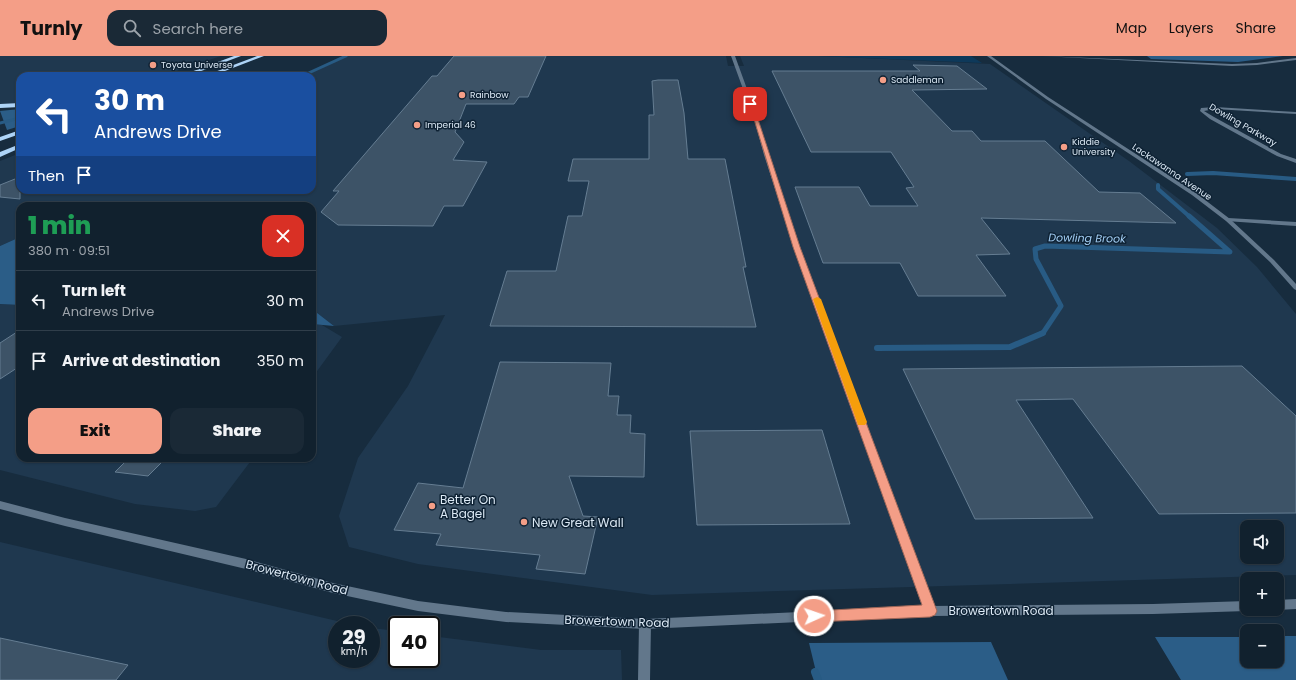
<!DOCTYPE html>
<meta charset="utf-8">
<style>
body{margin:0;font-family:Poppins,sans-serif;background:#1a2936;color:#f1f3f6;height:100vh;display:flex;flex-direction:column;font-size:15px;white-space:nowrap}
*{box-sizing:border-box;margin:0}
p{font-size:13px;color:#9ca3aa}
.icon{flex:none;width:22px;height:22px;fill:none;stroke:currentColor;stroke-width:2;stroke-linecap:round;stroke-linejoin:round}
.map{position:relative;flex:1;overflow:hidden}
.details{position:absolute;left:16px;top:146px;width:300px;height:260px;display:flex;flex-direction:column;background:#11212e;border-radius:12px;box-shadow:0 1px 3px #0004,0 0 0 1px #303e4a}
.details>*{flex:none}
.top-card{position:absolute;left:16px;top:16px;width:300px;height:122px;border-radius:12px;box-shadow:0 1px 3px #0004,0 0 0 1px #303e4a;background:#1a4fa0;color:#fff;overflow:hidden}
.tools{position:absolute;left:1240px;top:464px;display:grid;gap:8px}
.tools a{display:grid;place-items:center;width:44px;height:44px;border-radius:8px;background:#11212e;box-shadow:0 1px 3px #0004,0 0 0 1px #303e4a;font-size:20px}
.speed{position:absolute;left:328px;top:560px;display:flex;gap:8px;font-size:20px;font-weight:700;text-align:center}
.speed>*{display:grid;place-content:center;width:52px;height:52px;border-radius:50%;background:#11212e;box-shadow:0 1px 3px #0004,0 0 0 1px #303e4a;line-height:1}
.speed small{font-size:10px;font-weight:400}
.speed .limit{border:2px solid #111;border-radius:6px;background:#fff;color:#111}
.pin{position:absolute;display:grid;place-items:center;width:34px;height:34px;color:#fff;margin:-17px;border-radius:8px;box-shadow:0 2px 6px #0006}
.me{position:absolute;width:44px;margin:-22px;rotate:87deg;stroke-linejoin:round;filter:drop-shadow(0 0 3px #0008)}
.turn{display:flex;align-items:center;gap:14px;height:84px;padding:0 12px;font-size:18px}
.turn .icon{width:52px;height:52px;stroke-width:2.5}
.turn b{display:block;font-size:28px;line-height:34px}
.then{display:flex;align-items:center;height:38px;padding:0 12px;background:#0003;gap:8px;font-size:15px}
.round{display:grid;place-items:center;flex:none;width:42px;height:42px;border-radius:12px;background:#1a2936}
.overview{display:flex;align-items:center;justify-content:space-between;height:68px;padding:0 12px}
h1{font-size:24px;font-weight:800;line-height:30px;color:#1e9e55}
.action{display:flex;gap:8px;margin-top:auto;padding:8px 12px}
.action a{flex:1;height:46px;border-radius:12px;background:#f49e87;color:#111;font-size:16px;font-weight:800;line-height:46px;text-align:center}
.action a+a{background:#1a2936;color:#f1f3f6}
ul{padding:0;list-style:none}
li{display:flex;align-items:center;gap:12px;height:60px;padding:0 12px;border-top:1px solid #303e4a}
li div{flex:1}
li b{display:block;font-size:15px}
li em{font-style:normal}
header{display:flex;align-items:center;gap:24px;box-sizing:border-box;height:56px;padding:0 20px;background:#f49e87;color:#111}
header strong{font-size:19px}
nav{display:flex;gap:22px;margin-inline-start:auto;font-size:14px}
.search{width:280px;height:36px;background:#1a2936;display:flex;align-items:center;gap:10px;box-sizing:border-box;padding:0 14px;border-radius:12px;color:#9ca3aa;font-size:15px}
.map>svg:first-child{display:block}
.built{fill:#1f384f;fill-rule:evenodd}
.green{fill:#0e395a}
.forest{fill:#2b5d87}
.lines{fill:none;stroke-linecap:round;stroke-linejoin:round}
.stream-far4{stroke:#285b84;stroke-width:3}
.stream-far3{stroke:#285b84;stroke-width:4}
.stream-far2{stroke:#285b84;stroke-width:5}
.stream-far1{stroke:#285b84;stroke-width:6}
.stream{stroke:#285b84;stroke-width:8}
.building{fill:#3d5367;stroke:#657d92}
.minor{fill:#62778b;fill-rule:evenodd}
.tertiary{fill:#62778b;fill-rule:evenodd}
.trunk{fill:#add3f6;fill-rule:evenodd}
.route{fill:#f49e87;stroke:#9f6758}
.slow{fill:#f59e0b}
.poi-dot{fill:#f49e87;stroke:#0e2234;stroke-width:1.5}
.labels{text-anchor:middle;dominant-baseline:central;stroke-width:3;stroke-linejoin:round;paint-order:stroke}
.far-poi-label{font-size:9px;fill:#dce9f5;stroke:#0e2234;text-anchor:start}
.far-street-label{font-size:9px;fill:#dce9f5;stroke:#0e2234}
.water-label{font-size:11px;font-style:italic;fill:#a3cef4;stroke:#0e2234}
.near-poi-label{font-size:12px;fill:#dce9f5;stroke:#0e2234;text-anchor:start}
.near-street-label{font-size:12px;fill:#dce9f5;stroke:#0e2234}
</style>
<header>
<strong>Turnly</strong>
<div class="search"><svg class="icon" aria-label="search" viewBox="0 0 24 24"><circle cx="10" cy="10" r="6"/><path d="M15 15l6 6"/></svg>Search here</div>
<nav><a>Map</a><a>Layers</a><a>Share</a></nav>
</header>
<div class="map">
<svg width="1296" height="624" viewBox="0 0 1296 624">
<rect width="100%" height="100%" fill="#172c3e"/>
<path class="built" d="M0,0H221L161,20H20V47L10,48H0Z
M346,0H726L728,10H744L740,0H819L990,8L1129,105L1217,172L1257,211L1296,258V519L652,539L418,508L349,491L339,460L358,402L408,330L445,259L334,270L312,253V150H20V181L0,190V105L20,97V134H312V20H302ZM1247,471H1277V501H1247Z
M0,248L20,249V402H253L216,451L195,455L135,448L0,414Z
M312,268L322,269L342,281L312,322Z
M0,486L354,569H337V603H371V572L397,575V603H431V580L541,594H621L622,624H0Z"/>
<path class="green" d="M819,0H971L982,7Z"/>
<path class="forest" d="M1147,0H1283L1238,6L1151,3Z
M20,53V70L7,74L0,55Z
M20,181V249L0,248V190Z
M312,253L334,270L312,268Z
M1277,580H1296V624H1181L1155,581H1247V605H1277Z
M991,586L1008,624H818L809,587Z"/>
<g class="lines">
<path class="stream-far4" d="M302,20L346,0
M0,67L20,62"/>
<path class="stream-far3" d="M1187,118L1213,117L1296,123
M1158,129V133L1190,161"/>
<path class="stream-far2" d="M1040,278L1043,277L1061,250L1036,203L1035,193L1045,190L1230,196L1189,160"/>
<path class="stream-far1" d="M877,292L1010,291L1043,277"/>
<path class="stream" d="M815,616L818,624"/>
</g>
<path class="building" d="M454,0H546L528,41H519L514,48H466L455,76L464,86L453,104L487,106L463,150H444L433,170L338,169L321,156L339,135H333L432,20H437Z
M913,9L957,10L987,33L912,34L952,75H972L981,85H1045L1099,136L1140,137L1176,167L981,162L1010,198L976,199L1006,240H918L900,207H823L795,131H859L870,150H918L906,132L914,131L891,96H811L772,15H920Z
M658,24H678L684,57L688,103H725L746,211H743L756,271L490,270L507,215H556L568,160H582L589,125H568L573,103H649V59H654L652,25Z
M20,121V143L0,141V129Z
M20,274V310L0,323V287Z
M500,306L611,307L608,340H619L617,359H631L630,377L645,378L644,421L569,420L583,460L598,461L585,518L536,513L540,499L436,489L441,478L394,474L418,427L463,432Z
M1242,310L1296,360V457L1159,458L1073,343L1016,344L1093,462L975,463L903,313Z
M822,374L850,468L697,469L690,375Z
M129,402H166L148,420L115,416Z
M0,582L128,609L116,624H0Z"/>
<g class="lines">
<path class="minor" d="M731,0H735L759,66L768,99L800,191L936,555L934,559L930,560L926,559L924,555L794,191L764,99L755,66Z
M1042,0L1232,8L1257,7L1296,2V4L1257,9L1232,10Z
M1215,51L1296,56V58L1215,53L1204,55L1214,61L1281,98L1296,103V107L1277,100L1210,63L1200,55L1201,52Z
M1228,162L1296,166V170L1226,165V163Z
M645,563L649,564L651,568L650,624H638L639,568L641,564Z"/>
<path class="tertiary" d="M987,0H991L1048,41L1196,137L1230,163L1274,204L1296,228V234L1294,233L1270,206L1226,165L1192,139L1046,43Z
M0,445L65,462L246,503L333,527L418,545L506,556L645,563L930,550L1153,548L1247,545V553H1251L1247,555L1153,558L930,560L645,573L506,566L418,555L333,537L246,513L65,470L0,453Z
M1296,543V553L1277,554L1274,553H1277V544Z"/>
<path class="trunk" d="M234,0H241L188,20H180Z
M257,0H264L212,20H204Z
M20,47V51L0,52V48Z
M20,74V78L0,85V81Z
M20,88V92L0,101V96Z"/>
</g>
<path class="route" d="M749,47L753,48L800,191L937,555L935,559L930,561L814,566L809,565L807,560L809,556L814,555L922,549L793,191Z"/>
<path class="slow" d="M817,241L821,243L867,366L865,369H858L857,366L813,243Z"/>
<g class="poi-dot">
<circle cx="153" cy="9" r="4"/>
<circle cx="883" cy="24" r="4"/>
<circle cx="462" cy="39" r="4"/>
<circle cx="417" cy="69" r="4"/>
<circle cx="1064" cy="91" r="4"/>
<circle cx="432" cy="450" r="4"/>
<circle cx="524" cy="466" r="4"/>
</g>
<g class="labels">
<g class="far-poi-label">
<text x="161" y="9">Toyota Universe</text>
<text x="891" y="24">Saddleman</text>
<text x="470" y="39">Rainbow</text>
<text x="425" y="69">Imperial 46</text>
<text x="1072" y="86">Kiddie<tspan x="1072" dy="10">University</tspan></text>
</g>
<g class="far-street-label">
<text transform="translate(1243 69) rotate(30)">Dowling Parkway</text>
<text transform="translate(1172 116) rotate(34)">Lackawanna Avenue</text>
</g>
<g class="water-label">
<text transform="translate(1087 182) rotate(1)">Dowling Brook</text>
</g>
<g class="near-poi-label">
<text x="440" y="443">Better On<tspan x="440" dy="14">A Bagel</tspan></text>
<text x="532" y="466">New Great Wall</text>
</g>
<g class="near-street-label">
<text transform="translate(297 521) rotate(15)">Browertown Road</text>
<text x="1001" y="554">Browertown Road</text>
<text transform="translate(617 565) rotate(2)">Browertown Road</text>
</g>
</g>
</svg>
<div class="tools">
<a><svg class="icon" aria-label="sound" viewBox="0 0 24 24"><path d="M4 9h4l5-4v14l-5-4H4zM17 9q2 3 0 6"/></svg></a>
<a>+</a>
<a>−</a>
</div>
<div class="speed"><div>29<small>km/h</small></div><div class="limit">40</div></div>
<div class="pin" style="left:750px;top:48px;background:#d93025"><svg class="icon" aria-label="arrive" viewBox="0 0 24 24"><path d="M6 21V4h12l-3 4 3 4H6"/></svg></div>
<svg class="me" style="left:814px;top:560px" viewBox="-20 -20 40 40"><circle r="17" fill="#f49e87" stroke="#fff" stroke-width="3"/><path d="M0-11L8 9 0 5-8 9z" fill="#fff"/></svg>
<div class="top-card">
<div class="turn"><svg class="icon" aria-label="left" viewBox="0 0 24 24"><path d="M17 20v-9H6M10 6l-5 5 5 5"/></svg><div><b>30 m</b>Andrews Drive</div></div>
<div class="then">Then<svg class="icon" aria-label="arrive" viewBox="0 0 24 24"><path d="M6 21V4h12l-3 4 3 4H6"/></svg></div>
</div>
<section class="details">
<div class="overview"><div><h1>1 min</h1><p>380 m · 09:51</p></div><a class="round" style="background:#d93025;color:#fff"><svg class="icon" aria-label="close" viewBox="0 0 24 24"><path d="M6 6l12 12M18 6L6 18"/></svg></a></div>
<ul>
<li><svg class="icon" aria-label="left" viewBox="0 0 24 24"><path d="M17 20v-9H6M10 6l-5 5 5 5"/></svg><div><b>Turn left</b><p>Andrews Drive</p></div><em>30 m</em></li>
<li><svg class="icon" aria-label="arrive" viewBox="0 0 24 24"><path d="M6 21V4h12l-3 4 3 4H6"/></svg><div><b>Arrive at destination</b></div><em>350 m</em></li>
</ul>
<div class="action"><a>Exit</a><a>Share</a></div>
</section>
</div>
